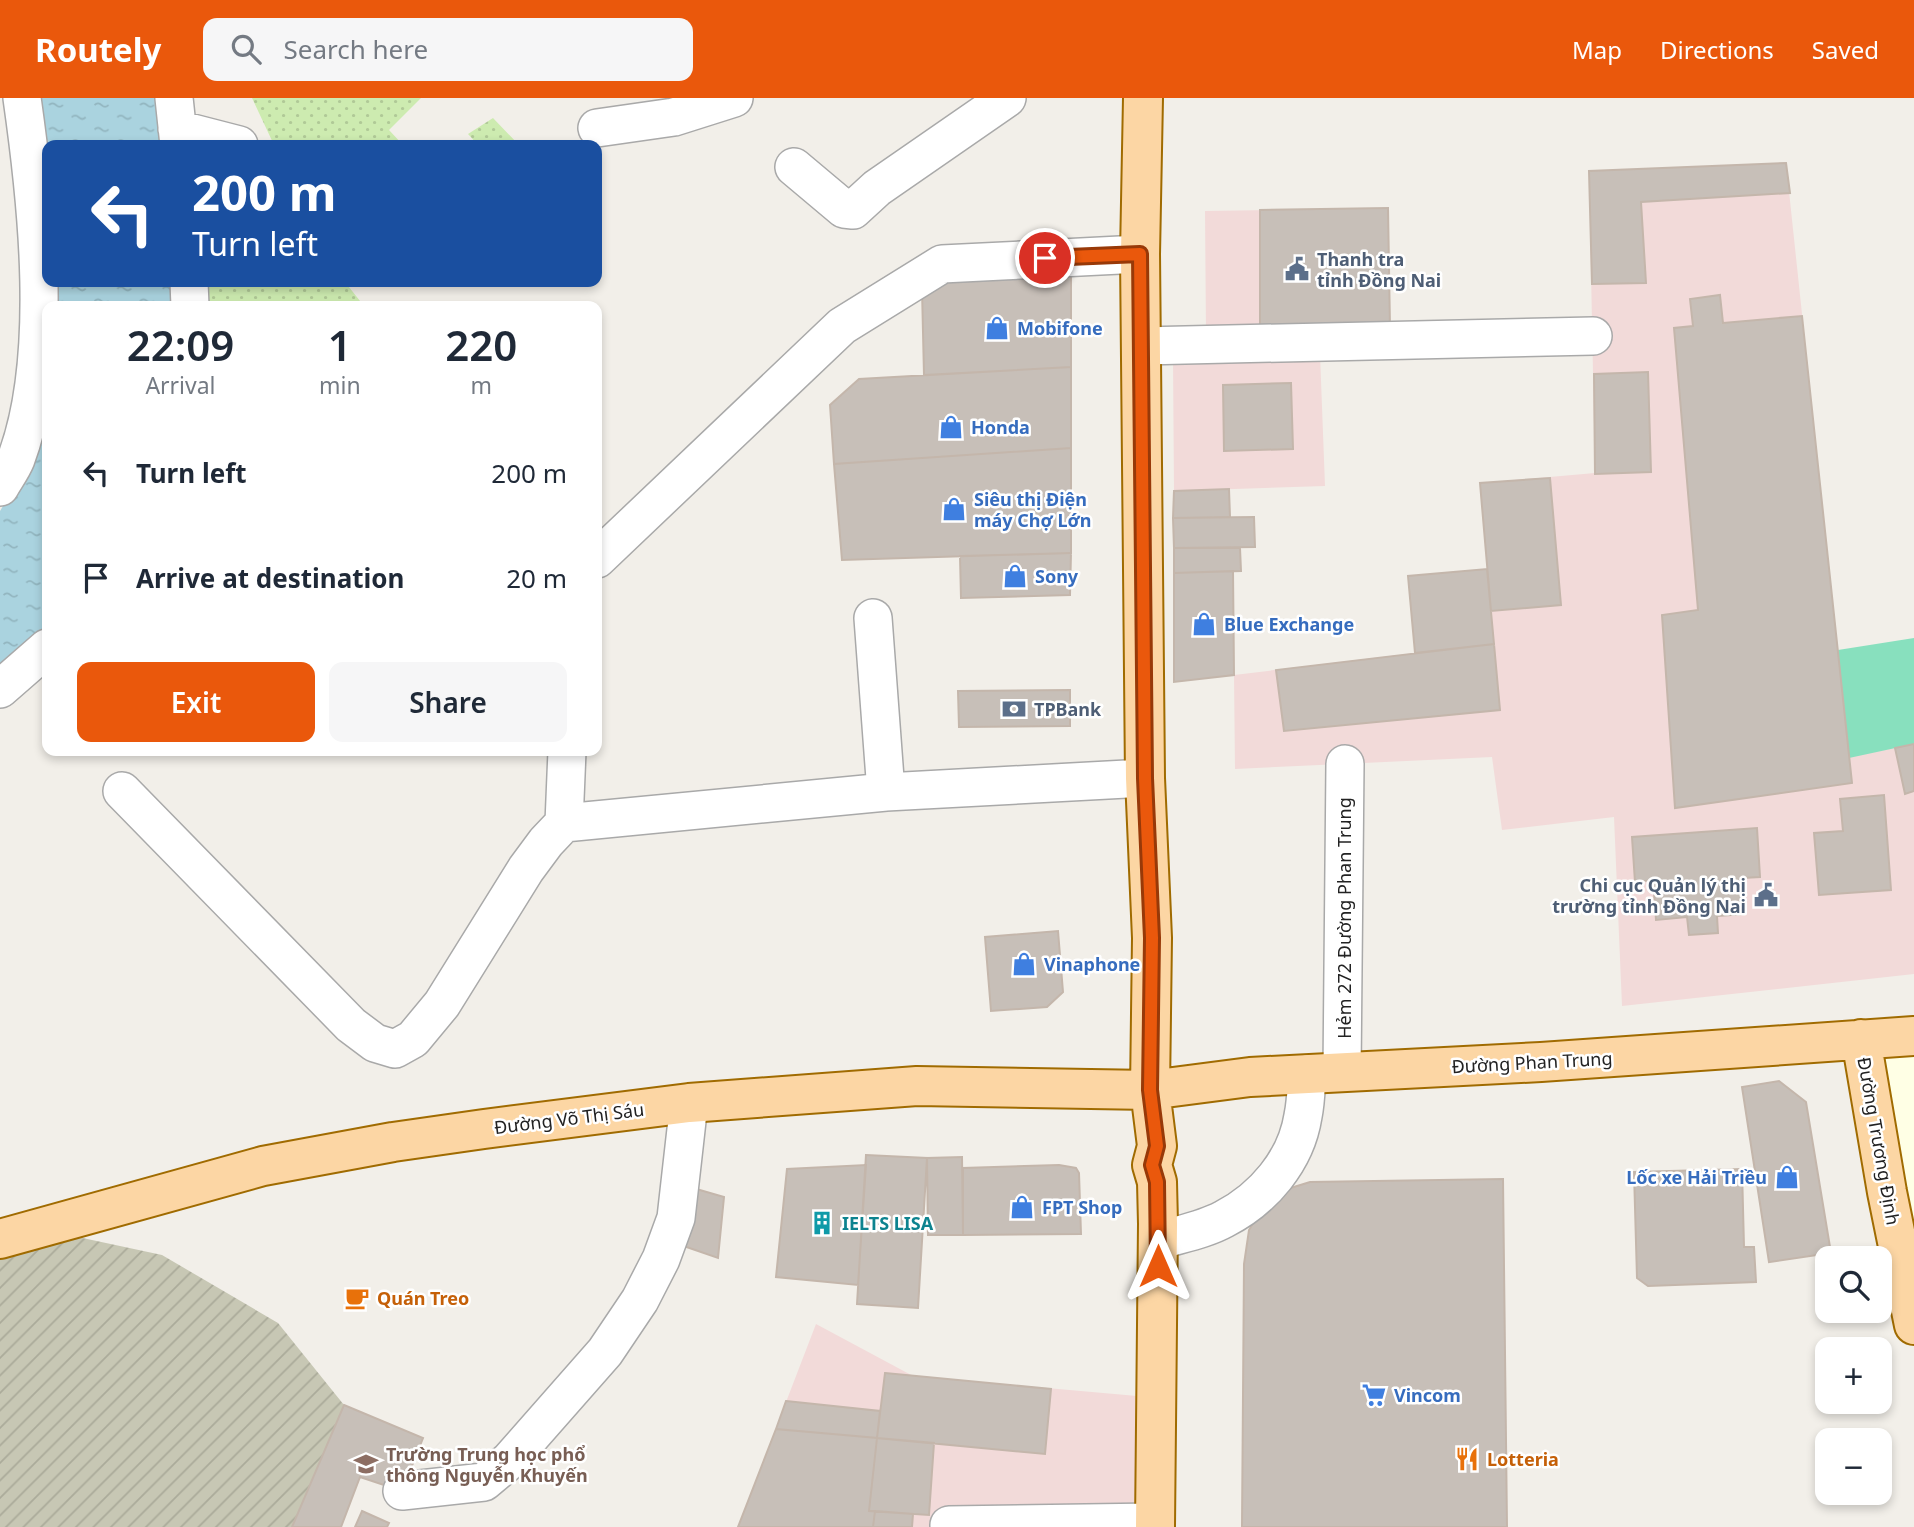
<!DOCTYPE html>
<meta charset="utf-8">
<style>
body{margin:0;font-family:"Noto Sans",sans-serif;background:#f6f6f7;color:#1f2937;height:100vh;display:flex;flex-direction:column;font-size:26px;white-space:nowrap}
*{box-sizing:border-box;margin:0}
p{font-size:23px;color:#747a83}
.icon{flex:none;width:38px;height:38px;fill:none;stroke:currentColor;stroke-width:2;stroke-linecap:round;stroke-linejoin:round}
.map{position:relative;flex:1;overflow:hidden}
.drawer{position:absolute;left:42px;top:203px;width:560px;height:455px;display:flex;flex-direction:column;background:#fff;border-radius:14px;box-shadow:0 4px 10px #0003}
.drawer>*{flex:none}
.banner{position:absolute;left:42px;top:42px;width:560px;height:147px;border-radius:14px;box-shadow:0 4px 10px #0003;background:#1a4fa0;color:#fff;overflow:hidden}
.tools{position:absolute;left:1815px;top:1148px;display:grid;gap:14px}
.tools a{display:grid;place-items:center;width:77px;height:77px;border-radius:14px;background:#fff;box-shadow:0 4px 10px #0003;font-size:35px}
.pin{position:absolute;display:grid;place-items:center;width:60px;height:60px;color:#fff;margin:-30px;border:4px solid #fff;border-radius:50%;box-shadow:0 2px 7px #0007}
.me{position:absolute;width:77px;margin:-38px;rotate:0deg;stroke-linejoin:round;filter:drop-shadow(0 0 5px #0008)}
.turn{display:flex;align-items:center;gap:24px;height:147px;padding:0 35px;font-size:32px}
.turn .icon{width:91px;height:91px;stroke-width:2.5}
.turn b{display:block;font-size:49px;line-height:60px}
.eta{display:flex;justify-content:space-evenly;align-items:center;height:119px;text-align:center}
.eta b{font-size:42px;font-weight:600;line-height:49px}
.button{display:flex;gap:14px;margin-top:auto;padding:14px 35px}
.button a{flex:1;height:80px;border-radius:14px;background:#ea580c;color:#fff;font-size:28px;font-weight:600;line-height:80px;text-align:center}
.button a+a{background:#f6f6f7;color:#1f2937}
ul{padding:0;list-style:none}
li{display:flex;align-items:center;gap:21px;height:105px;padding:0 35px}
li div{flex:1}
li b{display:block;font-size:26px}
li em{font-style:normal}
header{display:flex;align-items:center;gap:42px;box-sizing:border-box;height:98px;padding:0 35px;background:#ea580c;color:#fff}
header strong{font-size:33px}
nav{display:flex;gap:38px;margin-inline-start:auto;font-size:24px}
.search{width:490px;height:63px;background:#f6f6f7;display:flex;align-items:center;gap:18px;box-sizing:border-box;padding:0 24px;border-radius:14px;color:#747a83;font-size:26px}
.map>svg:first-child{display:block}
.commercial{fill:#f2dad9}
.education{fill:#ffffe5}
.construction{fill:url(#construction-furrows)}
.grass{fill:url(#grass-dots)}
.pitch{fill:#88e0be}
.water{fill:url(#water-ripples)}
.building{fill:#c7bfb8;stroke:#c4b6ab;stroke-width:2}
.lines{fill:none;stroke-linecap:round;stroke-linejoin:round}
.minor-casing{stroke:#a9a9a9;stroke-width:40}
.major-casing{stroke:#a06b00;stroke-width:42}
.minor{stroke:#fff;stroke-width:37}
.major{stroke:#fcd6a4;stroke-width:38}
.route-casing{stroke:#983908;stroke-width:18}
.route{stroke:#ea580c;stroke-width:12}
.labels{text-anchor:middle;dominant-baseline:central;stroke-width:5;stroke-linejoin:round;paint-order:stroke}
.service-label{font-size:18px;font-weight:bold;fill:#4e5e75;stroke:#fff;text-anchor:start}
.shop-label{font-size:18px;font-weight:bold;fill:#366cbe;stroke:#fff;text-anchor:start}
.street-label{font-size:18px;fill:#222;stroke:#fff}
.culture-label{font-size:18px;font-weight:bold;fill:#0d838f;stroke:#fff;text-anchor:start}
.food-label{font-size:18px;font-weight:bold;fill:#c56008;stroke:#fff;text-anchor:start}
.education-label{font-size:18px;font-weight:bold;fill:#785e54;stroke:#fff;text-anchor:start}
</style>
<header>
<strong>Routely</strong>
<div class="search"><svg class="icon" aria-label="search" viewBox="0 0 24 24"><circle cx="10" cy="10" r="6"/><path d="M15 15l6 6"/></svg>Search here</div>
<nav><a>Map</a><a>Directions</a><a>Saved</a></nav>
</header>
<div class="map">
<svg width="1914" height="1429" viewBox="0 0 1914 1429">
<defs>
<pattern id="construction-furrows" width="10" height="10" patternUnits="userSpaceOnUse" patternTransform="scale(1.75)"><rect width="10" height="10" fill="#c7c7b4"/><path d="M-1 1l2-2M0 10L10 0M9 11l2-2" fill="none" stroke="#abab9a"/></pattern>
<pattern id="grass-dots" width="8" height="8" patternUnits="userSpaceOnUse" patternTransform="scale(1.75)"><rect width="8" height="8" fill="#cdebb0"/><path d="M2 2h.1M6 6h.1" fill="none" stroke="#b0c997" stroke-width="1.8" stroke-linecap="round"/></pattern>
<pattern id="water-ripples" width="26" height="14" patternUnits="userSpaceOnUse" patternTransform="scale(1.75)"><rect width="26" height="14" fill="#aad3df"/><path d="M2 4q2-2 4 0t4 0M15 11q2-2 4 0t4 0" fill="none" stroke="#92b5bf"/></pattern>
</defs>
<rect width="100%" height="100%" fill="#f2efe9"/>
<path class="commercial" d="M1786,65L1849,659L1914,646V876L1622,908L1614,719L1502,732L1492,659L1235,671L1234,577L1415,555L1408,478L1487,471L1480,385L1595,375L1589,73Z
M1388,110L1390,229L1206,235L1205,113Z
M1320,256L1325,388L1174,393L1173,261Z
M816,1226L913,1278L1137,1298L1135,1429H738Z"/>
<path class="education" d="M1914,957V1135L1883,959Z"/>
<path class="construction" d="M78,1139L162,1157L278,1225L344,1307L292,1429H0V1161Z"/>
<path class="grass" d="M252,0H421L389,32L403,47H274Z
M493,20L519,47H478L468,36Z
M201,184H345L364,208H202Z"/>
<path class="pitch" d="M1914,540V646L1849,660L1838,552Z"/>
<path class="water" d="M35,0H162L168,47H47V123Z
M50,184H178V208H50Z
M47,257V535L0,577V413L26,370Z"/>
<path class="building" d="M1786,65L1790,95L1641,104L1646,185L1592,186L1589,73Z
M1388,110L1390,229L1260,234V112Z
M1071,171V269L924,277L922,191L946,178Z
M1720,197L1723,225L1802,218L1852,685L1675,710L1662,517L1698,512L1674,230L1693,228L1690,201Z
M1071,269V350L834,366L830,307L859,281Z
M1648,274L1651,374L1595,376L1594,276Z
M1291,285L1293,351L1224,353L1223,287Z
M1071,350V455L842,462L834,366Z
M1550,380L1561,507L1491,513L1480,385Z
M1229,391L1230,419L1173,420L1174,393Z
M1254,419L1255,449L1174,450L1173,420Z
M1174,450H1240L1241,473L1174,475Z
M1071,455L1070,497L961,500L960,458Z
M1487,471L1494,546L1415,555L1408,478Z
M1233,473L1234,577L1174,584V475Z
M1494,546L1500,612L1284,633L1276,572Z
M1070,592V628L959,629L958,593Z
M1914,646V693L1905,696L1895,650Z
M1884,697L1891,792L1819,797L1814,735L1843,733L1840,701Z
M1757,730L1760,779L1742,780L1745,816L1717,818L1718,835L1689,837L1687,819L1656,822L1653,782L1635,784L1632,739Z
M1058,833L1063,894L1047,909L991,913L985,839Z
M1779,983L1806,1004L1831,1155L1769,1164L1742,989Z
M866,1057L927,1060L918,1210L857,1206Z
M962,1059L963,1137H928L927,1060Z
M866,1067L858,1187L776,1179L787,1071Z
M1059,1067L1076,1070L1079,1075L1081,1136L963,1137V1070Z
M1742,1071L1744,1149H1754L1756,1184L1648,1188L1637,1180L1634,1074Z
M1503,1081L1507,1429H1242L1244,1166L1249,1132L1259,1115L1281,1093L1310,1084Z
M686,1088L724,1099L718,1160L675,1145Z
M885,1275L1051,1291L1045,1356L877,1340Z
M786,1303L880,1313L877,1340L776,1331Z
M344,1307L423,1340L402,1393L360,1379L341,1429H292Z
M776,1331L877,1340L869,1413H875L873,1429H738Z
M877,1340L934,1345L929,1417L869,1413Z
M362,1413L389,1425L387,1429H355Z
M875,1413L913,1416L912,1429H873Z"/>
<g class="lines">
<g class="minor-casing">
<path id="minor" d="M174,0L179,47
M597,30L674,19L734,0
M177,31L239,47
M794,69L844,111L853,112L877,90L1007,0
M189,184L190,208
M1142,248L1593,238
M0,389C5,380 12,371 16,361C54,260 37,105 22,0
M597,461L842,228L942,166L1140,156
M873,520L886,694
M0,591L47,550
M122,693L351,927L375,945L395,951L413,941L442,906L526,771L546,744L564,725L886,694L1145,680
M564,725L567,653
M1342,974L1345,666
M1158,1143C1180,1136 1204,1132 1224,1121C1263,1101 1296,1063 1303,1018C1306,1004 1306,990 1307,976
M402,1393L484,1384L510,1362L605,1254L640,1202L661,1161L676,1120L689,1005
M949,1427L1155,1424"/>
</g>
<g class="major-casing">
<path id="major" d="M1143,0L1140,156L1145,680L1152,840L1150,992L1157,1048L1152,1067L1157,1084L1158,1126L1155,1429
M1861,941L1887,1094L1914,1227
M0,1141L263,1068L393,1044L484,1031L689,1005L917,988L1150,992L1250,979L1541,964L1914,938"/>
</g>
<use href="#minor" class="minor"/>
<use href="#major" class="major"/>
</g>
<g class="lines">
<g class="route-casing">
<path id="route" d="M1045,160L1140,156L1145,680L1152,840L1150,992L1157,1048L1152,1067L1157,1084L1158,1168"/>
</g>
<use href="#route" class="route"/>
</g>
<defs>
<g id="civic-bare" transform="scale(1.89)"><path d="M-.6-6.5H3V-4.5H.6V-3L4-1V1h2V6H-6V1h2V-1L-.6-3ZM-1.2 2.5V6h2.4V2.5Z" fill="#5c6f8a" stroke="#fff" stroke-width="2.5" paint-order="stroke"/></g>
<g id="shop-bare" transform="scale(1.89)"><path d="M-5-2.5h2.3a2.7 3.5 0 0 1 5.4 0H5L5.5 6h-11ZM-1.5-2.5h3a1.5 2.3 0 0 0-3 0Z" fill="#3f7fe0" stroke="#fff" stroke-width="2.5" paint-order="stroke"/></g>
<g id="bank-bare" transform="scale(1.89)"><path d="M-6-4H6V4H-6ZM0-2.3a2.3 2.3 0 1 0 0 4.6a2.3 2.3 0 1 0 0-4.6Z" fill="#5c6f8a" stroke="#fff" stroke-width="2.5" paint-order="stroke"/></g>
<g id="building-bare" transform="scale(1.89)"><path d="M-4-6H4V6H1V3H-1V6H-4ZM-2.5-4.3h1.7v1.8h-1.7ZM.8-4.3h1.7v1.8H.8ZM-2.5-1h1.7V.8h-1.7ZM.8-1h1.7V.8H.8Z" fill="#0f9aa8" stroke="#fff" stroke-width="2.5" paint-order="stroke"/></g>
<g id="cafe-bare" transform="scale(1.89)"><path d="M-5.5-4.5H6V0H3Q3 3.5 0 3.5H-2.5Q-5.5 3.5-5.5 0ZM3-3.2v2h1.7v-2ZM-6 4.5H4V6H-6Z" fill="#e8710a" stroke="#fff" stroke-width="2.5" paint-order="stroke"/></g>
<g id="supermarket-bare" transform="scale(1.89)"><path d="M-6-5.5h2.5l.6 2H6L4.5 2H-2.5L-4.4-4H-6ZM-1.5 3.2a1.3 1.3 0 1 0 .1 0ZM3 3.2a1.3 1.3 0 1 0 .1 0Z" fill="#3f7fe0" stroke="#fff" stroke-width="2.5" paint-order="stroke"/></g>
<g id="restaurant-bare" transform="scale(1.89)"><path d="M-5-6h1v4h1v-4h1v4h1v-4h1v5L-1.5 .5V6h-2V.5L-5-1ZM5-6V6H3V1.5H1.5Q1.5-4 5-6Z" fill="#e8710a" stroke="#fff" stroke-width="2.5" paint-order="stroke"/></g>
<g id="school-bare" transform="scale(1.89)"><path d="M0-5L7-2L0 1L-7-2ZM-4 1L0 2.5L4 1V4Q0 6-4 4Z" fill="#8d6e63" stroke="#fff" stroke-width="2.5" paint-order="stroke"/></g>
</defs>
<g fill-rule="evenodd">
<use href="#civic-bare" x="1297" y="171"/>
<use href="#shop-bare" x="997" y="230"/>
<use href="#shop-bare" x="951" y="329"/>
<use href="#shop-bare" x="954" y="411"/>
<use href="#shop-bare" x="1015" y="478"/>
<use href="#shop-bare" x="1204" y="526"/>
<use href="#bank-bare" x="1014" y="611"/>
<use href="#civic-bare" x="1766" y="797"/>
<use href="#shop-bare" x="1024" y="866"/>
<use href="#shop-bare" x="1787" y="1079"/>
<use href="#shop-bare" x="1022" y="1109"/>
<use href="#building-bare" x="822" y="1125"/>
<use href="#cafe-bare" x="357" y="1200"/>
<use href="#supermarket-bare" x="1374" y="1297"/>
<use href="#restaurant-bare" x="1467" y="1361"/>
<use href="#school-bare" x="366" y="1366"/>
</g>
<g class="labels">
<g class="service-label">
<text x="1317" y="161">Thanh tra<tspan x="1317" dy="21">tỉnh Đồng Nai</tspan></text>
<text x="1034" y="611">TPBank</text>
<text x="1746" y="787" text-anchor="end">Chi cục Quản lý thị<tspan x="1746" dy="21">trường tỉnh Đồng Nai</tspan></text>
</g>
<g class="shop-label">
<text x="1017" y="230">Mobifone</text>
<text x="971" y="329">Honda</text>
<text x="974" y="401">Siêu thị Điện<tspan x="974" dy="21">máy Chợ Lớn</tspan></text>
<text x="1035" y="478">Sony</text>
<text x="1224" y="526">Blue Exchange</text>
<text x="1044" y="866">Vinaphone</text>
<text x="1767" y="1079" text-anchor="end">Lốc xe Hải Triều</text>
<text x="1042" y="1109">FPT Shop</text>
<text x="1394" y="1297">Vincom</text>
</g>
<g class="street-label">
<text transform="translate(1344 820) rotate(-90)">Hẻm 272 Đường Phan Trung</text>
<text transform="translate(1532 964) rotate(-3)">Đường Phan Trung</text>
<text transform="translate(569 1020) rotate(-7)">Đường Võ Thị Sáu</text>
<text transform="translate(1879 1043) rotate(80)">Đường Trương Định</text>
</g>
<g class="culture-label">
<text x="842" y="1125">IELTS LISA</text>
</g>
<g class="food-label">
<text x="377" y="1200">Quán Treo</text>
<text x="1487" y="1361">Lotteria</text>
</g>
<g class="education-label">
<text x="386" y="1356">Trường Trung học phổ<tspan x="386" dy="21">thông Nguyễn Khuyến</tspan></text>
</g>
</g>
</svg>
<div class="tools">
<a><svg class="icon" aria-label="search" viewBox="0 0 24 24"><circle cx="10" cy="10" r="6"/><path d="M15 15l6 6"/></svg></a>
<a>+</a>
<a>−</a>
</div>
<div class="pin" style="left:1045px;top:160px;background:#d93025"><svg class="icon" aria-label="arrive" viewBox="0 0 24 24"><path d="M6 21V4h12l-3 4 3 4H6"/></svg></div>
<svg class="me" style="left:1158px;top:1168px" viewBox="-20 -20 40 40"><path d="M0-17L14 15 0 8-14 15z" fill="#ea580c" stroke="#fff" stroke-width="4"/></svg>
<div class="banner">
<div class="turn"><svg class="icon" aria-label="left" viewBox="0 0 24 24"><path d="M17 20v-9H6M10 6l-5 5 5 5"/></svg><div><b>200 m</b>Turn left</div></div>
</div>
<section class="drawer">
<div class="eta">
<div><b>22:09</b><p>Arrival</p></div>
<div><b>1</b><p>min</p></div>
<div><b>220</b><p>m</p></div>
</div>
<ul>
<li><svg class="icon" aria-label="left" viewBox="0 0 24 24"><path d="M17 20v-9H6M10 6l-5 5 5 5"/></svg><div><b>Turn left</b></div><em>200 m</em></li>
<li><svg class="icon" aria-label="arrive" viewBox="0 0 24 24"><path d="M6 21V4h12l-3 4 3 4H6"/></svg><div><b>Arrive at destination</b></div><em>20 m</em></li>
</ul>
<div class="button"><a>Exit</a><a>Share</a></div>
</section>
</div>
